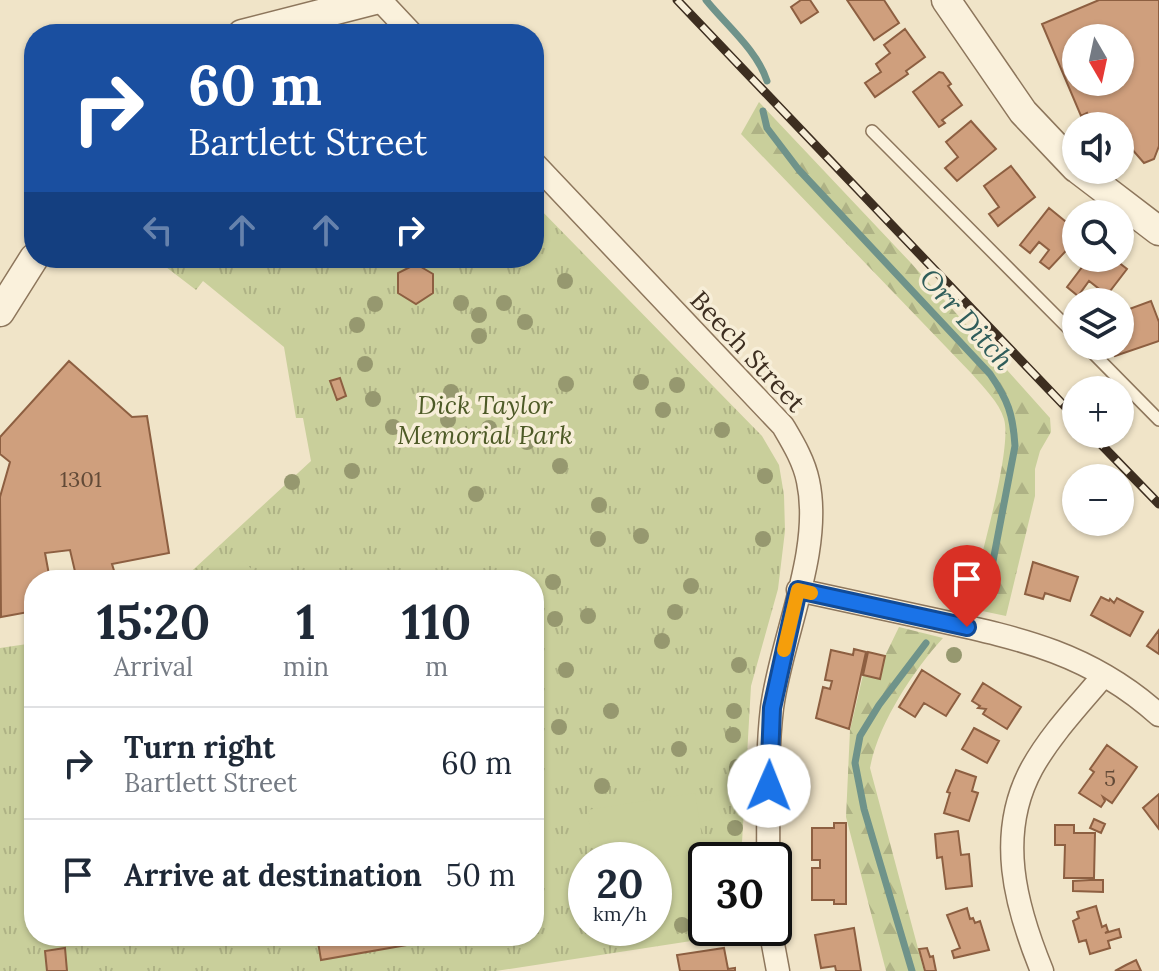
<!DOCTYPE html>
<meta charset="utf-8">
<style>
body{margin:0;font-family:Lora,serif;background:#f6f6f7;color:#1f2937;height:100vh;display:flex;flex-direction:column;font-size:30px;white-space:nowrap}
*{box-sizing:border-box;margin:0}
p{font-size:26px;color:#747a83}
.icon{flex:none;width:44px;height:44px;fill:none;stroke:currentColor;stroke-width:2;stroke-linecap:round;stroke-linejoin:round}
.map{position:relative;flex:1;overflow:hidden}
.panel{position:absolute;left:24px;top:570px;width:520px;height:376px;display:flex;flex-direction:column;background:#fff;border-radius:32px;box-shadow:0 2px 6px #0004}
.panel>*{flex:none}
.banner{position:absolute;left:24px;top:24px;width:520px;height:244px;border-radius:32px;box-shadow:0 2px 6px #0004;background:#1a4fa0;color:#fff;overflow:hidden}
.needle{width:52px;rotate:171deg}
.controls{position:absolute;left:1062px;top:24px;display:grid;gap:16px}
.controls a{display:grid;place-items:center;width:72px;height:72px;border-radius:50%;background:#fff;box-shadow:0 2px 6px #0004;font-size:40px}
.speed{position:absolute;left:568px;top:842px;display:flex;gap:16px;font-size:40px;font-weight:700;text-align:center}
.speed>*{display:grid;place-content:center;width:104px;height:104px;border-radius:50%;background:#fff;box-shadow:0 2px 6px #0004;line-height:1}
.speed small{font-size:20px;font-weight:400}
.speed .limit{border:4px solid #111;border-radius:12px;background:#fff;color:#111}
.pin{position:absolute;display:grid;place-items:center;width:68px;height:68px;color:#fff;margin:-82px -34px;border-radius:50% 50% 50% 0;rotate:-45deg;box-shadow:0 0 8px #0007}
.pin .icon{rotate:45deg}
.me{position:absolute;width:88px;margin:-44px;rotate:1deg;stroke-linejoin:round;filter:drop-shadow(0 0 6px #0008)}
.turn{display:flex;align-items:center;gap:28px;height:168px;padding:0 32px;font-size:36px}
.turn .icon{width:104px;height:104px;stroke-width:2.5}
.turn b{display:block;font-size:56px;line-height:68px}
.lanes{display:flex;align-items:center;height:76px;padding:0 32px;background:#0003;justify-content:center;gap:40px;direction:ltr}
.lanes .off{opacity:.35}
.eta{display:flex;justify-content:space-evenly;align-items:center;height:136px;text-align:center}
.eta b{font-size:48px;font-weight:700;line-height:56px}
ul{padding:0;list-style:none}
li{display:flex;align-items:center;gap:24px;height:112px;padding:0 32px;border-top:2px solid #e0e1e3}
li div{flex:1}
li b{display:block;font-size:30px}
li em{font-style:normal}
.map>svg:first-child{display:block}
.forest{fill:url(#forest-firs)}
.park{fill:url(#park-tufts);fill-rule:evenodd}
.pitch{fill:#c9cf9b}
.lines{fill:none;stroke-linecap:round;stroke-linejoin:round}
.stream{stroke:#6f938a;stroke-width:7}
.building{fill:#cf9f7d;stroke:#8d5f41;stroke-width:2;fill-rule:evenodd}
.service-casing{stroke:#8d765c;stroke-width:14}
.minor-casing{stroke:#8d765c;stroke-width:25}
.tertiary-casing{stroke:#8d765c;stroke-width:31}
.service{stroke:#faf1dc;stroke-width:11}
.minor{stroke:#faf1dc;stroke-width:22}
.tertiary{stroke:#faf1dc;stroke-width:28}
.rail-casing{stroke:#3d2e20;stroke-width:9}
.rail{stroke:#f7eed8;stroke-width:6;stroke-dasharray:18;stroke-linecap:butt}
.tree{fill:#96986f}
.route-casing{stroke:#114b97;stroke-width:20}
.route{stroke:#1a73e8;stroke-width:14}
.slow{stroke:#f59e0b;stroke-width:14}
.labels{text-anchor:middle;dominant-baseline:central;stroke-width:7;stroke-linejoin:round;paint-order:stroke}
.number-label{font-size:22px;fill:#624a37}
.street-label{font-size:26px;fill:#3d2e20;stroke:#f7eed8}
.park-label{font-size:26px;font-style:italic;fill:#4d5a26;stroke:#f7eed8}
.water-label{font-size:28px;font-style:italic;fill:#2f5d5a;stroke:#f7eed8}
</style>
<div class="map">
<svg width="1159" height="971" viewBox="0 0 1159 971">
<defs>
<pattern id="forest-firs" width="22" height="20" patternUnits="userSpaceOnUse" patternTransform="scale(2)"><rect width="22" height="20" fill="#c9cf9b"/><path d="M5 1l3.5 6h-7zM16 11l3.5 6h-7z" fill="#aeb285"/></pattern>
<pattern id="park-tufts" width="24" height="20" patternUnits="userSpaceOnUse" patternTransform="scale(2)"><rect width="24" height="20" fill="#c9cf9b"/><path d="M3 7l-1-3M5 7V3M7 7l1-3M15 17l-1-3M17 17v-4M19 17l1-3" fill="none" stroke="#aeb285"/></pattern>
</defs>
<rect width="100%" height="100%" fill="#f0e4c8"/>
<path class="forest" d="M759,102L911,263L1050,418L1051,432L1040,451L1035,469V496L1006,616L968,608C977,571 1013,449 1004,419C999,402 984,388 972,374L741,134Z
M899,627L943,638C913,671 878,724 870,768L924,971H886L846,817L850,730L863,675L880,679L885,656Z"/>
<path class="park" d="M534,203L762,436L779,465L784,495L785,531L778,589L751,686L741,860H706V928H743V933L496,971H0V648L34,643V936H534V580H182L311,461L303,418H296L284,347L203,281L196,290L166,267L175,258H534ZM586,860H654V928H586Z"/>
<path class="pitch" d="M243,561L263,580H223Z
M534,757L552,781C546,808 549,826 558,852L534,864Z
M695,793L706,862V913L654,921V860H595L587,810Z
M34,800V851L17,809Z
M134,936H246L220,943L172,947Z"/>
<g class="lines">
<path class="stream" d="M706,0C726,25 757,50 767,81
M763,111L767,128L799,170L990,374C1008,400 1013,414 1015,446L985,603
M912,971L864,809L855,763L860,736L879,705L926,643"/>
</g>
<path class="building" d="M801,0H810L818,12L801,23L791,7Z
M847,0H884L899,23L874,40Z
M1099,0H1159V146L1154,159L1144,163L1131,148L1120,142V126H1092L1087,113L1081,116L1042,24ZM1076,38H1120V82H1076Z
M905,29L925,57L906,71L908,74L875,97L865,83L881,72L876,64L890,53L884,45Z
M939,72L943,73L951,84L948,86L962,105L942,120L945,123L939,127L913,92Z
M971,121L996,149L957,181L945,168L958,157L946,142Z
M1011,166L1035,197L998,226L989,214L999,207L984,186Z
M1049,208L1076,230V240L1049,269L1040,262L1049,250L1039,242L1030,253L1020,245Z
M1089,258H1113L1127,269L1107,295L1089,281L1078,296L1067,287Z
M416,264L433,274V293L416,304L398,293V273Z
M1151,301L1159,322V341L1115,356L1111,346H1120V338L1130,335L1121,312Z
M69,361L132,417L147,416L169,553L112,564L116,577L77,580L70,550L45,553L50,580H34V611L1,617L0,497L10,462L0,454V437Z
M340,378L346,396L337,400L330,381Z
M1033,562L1078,577L1070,601L1045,593L1043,599L1025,594Z
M1101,597L1109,601L1110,599L1114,603L1117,598L1143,612L1130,636L1091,615Z
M1159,630V654L1147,646Z
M854,649L866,652L849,729L816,718L823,687L830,689L832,681L825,680L831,650L853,655Z
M868,652L885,656L880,679L863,675Z
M922,670L960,694L946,716L924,703L915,717L899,707Z
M983,683L1021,707L1007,729L983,714L986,709L978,708L980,706L972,701Z
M974,728L999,741L987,763L962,749Z
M1107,745L1137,767L1112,803L1103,797L1105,801L1101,807L1079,793L1094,772L1090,769Z
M956,770L976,777L972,791L978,793L969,821L944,813L950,793L947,792Z
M1159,794V829L1143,808Z
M1094,819L1105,824L1101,833L1090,828Z
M834,823H846V904H834V900H812V868H820V860H812V828H834Z
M1055,825H1074V833H1095L1094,878H1064L1065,845H1055Z
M958,831L961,855L969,854L972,886L946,889L942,857L937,858L935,834Z
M1090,880H1103V892L1073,891V881Z
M1096,906L1102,927L1106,925L1108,931L1105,933L1119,929L1121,937L1108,941L1110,948L1090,954L1086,940L1079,942L1073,921L1079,918L1077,912Z
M967,908L970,919L973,918L975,923L980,921L989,950L954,958L952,951L960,948L947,915Z
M854,928L861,971H836L835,966L821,968L815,935Z
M317,936H458L321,960Z
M65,948L67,971H47L45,951Z
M724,948L728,969L735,968V971H680L677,955Z
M927,948L930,957L933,956L936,971H925L919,949Z
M1136,960L1141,971H1115L1126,965Z"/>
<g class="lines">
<g class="service-casing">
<path id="service" d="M872,131L1076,336
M1086,346L1159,420"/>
</g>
<g class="minor-casing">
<path id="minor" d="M380,0L412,34
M534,163L783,426C793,443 804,461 808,481C823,551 781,638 772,708C766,758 769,810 768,860
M798,590C844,600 890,610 936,620C1023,639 1091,654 1159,715
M770,928L778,971
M1042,971C1015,905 996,834 1032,768C1051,734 1079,705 1104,675"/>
</g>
<g class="tertiary-casing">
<path id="tertiary" d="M946,0L1023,112L1076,168
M242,34L375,0
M1079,170L1159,231
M0,312L34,258"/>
</g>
<use href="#service" class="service"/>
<use href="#minor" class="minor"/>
<use href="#tertiary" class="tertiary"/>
<g class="rail-casing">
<path id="rail" d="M677,0L1076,418
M1091,434L1159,504"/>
</g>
<use href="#rail" class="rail"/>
</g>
<g class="tree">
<circle cx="565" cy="281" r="8"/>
<circle cx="461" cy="303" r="8"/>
<circle cx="504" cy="303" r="8"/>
<circle cx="375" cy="304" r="8"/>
<circle cx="479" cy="315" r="8"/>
<circle cx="525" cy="322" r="8"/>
<circle cx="357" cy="325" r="8"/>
<circle cx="479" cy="336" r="8"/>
<circle cx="365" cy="364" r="8"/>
<circle cx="641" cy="382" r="8"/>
<circle cx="566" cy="384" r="8"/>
<circle cx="677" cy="385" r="8"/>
<circle cx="451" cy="392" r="8"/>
<circle cx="373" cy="399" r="8"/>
<circle cx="663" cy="410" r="8"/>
<circle cx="448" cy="420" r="8"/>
<circle cx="393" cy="427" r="8"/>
<circle cx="489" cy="428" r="8"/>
<circle cx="722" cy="430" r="8"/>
<circle cx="527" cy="442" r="8"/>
<circle cx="560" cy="466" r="8"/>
<circle cx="352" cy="471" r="8"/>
<circle cx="765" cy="476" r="8"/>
<circle cx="292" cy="482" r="8"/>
<circle cx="476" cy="494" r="8"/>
<circle cx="599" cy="505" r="8"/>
<circle cx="641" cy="536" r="8"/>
<circle cx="598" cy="539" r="8"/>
<circle cx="763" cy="539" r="8"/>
<circle cx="553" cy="582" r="8"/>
<circle cx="691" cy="586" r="8"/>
<circle cx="675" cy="612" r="8"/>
<circle cx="588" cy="616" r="8"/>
<circle cx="555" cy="619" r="8"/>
<circle cx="662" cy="641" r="8"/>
<circle cx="954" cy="655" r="8"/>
<circle cx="739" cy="665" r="8"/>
<circle cx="566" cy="670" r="8"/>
<circle cx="611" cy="711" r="8"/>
<circle cx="734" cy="711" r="8"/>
<circle cx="559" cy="727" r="8"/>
<circle cx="733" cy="735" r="8"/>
<circle cx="679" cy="749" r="8"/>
<circle cx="737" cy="767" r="8"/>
<circle cx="602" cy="786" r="8"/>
<circle cx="735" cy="828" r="8"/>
<circle cx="682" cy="925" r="8"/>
</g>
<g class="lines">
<g class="route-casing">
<path id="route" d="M769,786L772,708L798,590L967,627"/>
</g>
<use href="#route" class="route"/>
<path class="slow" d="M784,650L798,590L811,593"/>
</g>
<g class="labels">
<g class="number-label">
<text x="81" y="479">1301</text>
<text x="1110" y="778">5</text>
</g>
<g class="street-label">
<text transform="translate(748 351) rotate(47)">Beech Street</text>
</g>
<g class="park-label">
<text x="485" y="404">Dick Taylor<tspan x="485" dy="30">Memorial Park</tspan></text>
</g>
<g class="water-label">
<text transform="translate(967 319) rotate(48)">Orr Ditch</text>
</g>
</g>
</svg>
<div class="controls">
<a><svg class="needle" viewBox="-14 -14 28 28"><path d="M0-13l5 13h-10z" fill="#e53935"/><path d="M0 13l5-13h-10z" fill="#747a83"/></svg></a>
<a><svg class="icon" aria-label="sound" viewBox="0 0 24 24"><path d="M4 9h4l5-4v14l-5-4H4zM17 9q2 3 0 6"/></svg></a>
<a><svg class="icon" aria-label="search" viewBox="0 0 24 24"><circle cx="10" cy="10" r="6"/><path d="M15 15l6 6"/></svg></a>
<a><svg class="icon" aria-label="layers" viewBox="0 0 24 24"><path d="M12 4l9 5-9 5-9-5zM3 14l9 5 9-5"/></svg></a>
<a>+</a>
<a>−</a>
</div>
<div class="speed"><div>20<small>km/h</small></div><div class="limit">30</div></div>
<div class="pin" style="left:967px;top:627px;background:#d93025"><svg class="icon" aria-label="arrive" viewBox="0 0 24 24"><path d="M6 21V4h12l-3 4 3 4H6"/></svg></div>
<svg class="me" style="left:769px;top:786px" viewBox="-20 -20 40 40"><circle r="19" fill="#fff"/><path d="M0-13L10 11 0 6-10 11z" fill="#1a73e8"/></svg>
<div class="banner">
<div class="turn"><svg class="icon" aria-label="right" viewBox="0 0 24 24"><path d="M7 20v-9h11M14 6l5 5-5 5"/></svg><div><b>60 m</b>Bartlett Street</div></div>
<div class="lanes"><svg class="icon off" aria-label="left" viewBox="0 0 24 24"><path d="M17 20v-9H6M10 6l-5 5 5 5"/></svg><svg class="icon off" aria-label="ahead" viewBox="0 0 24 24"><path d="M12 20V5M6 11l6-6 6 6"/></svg><svg class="icon off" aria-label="ahead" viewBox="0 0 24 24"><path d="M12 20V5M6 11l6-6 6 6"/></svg><svg class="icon" aria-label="right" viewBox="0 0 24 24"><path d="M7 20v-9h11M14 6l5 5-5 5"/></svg></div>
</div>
<section class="panel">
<div class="eta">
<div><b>15:20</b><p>Arrival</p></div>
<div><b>1</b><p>min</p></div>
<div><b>110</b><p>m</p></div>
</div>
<ul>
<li><svg class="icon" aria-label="right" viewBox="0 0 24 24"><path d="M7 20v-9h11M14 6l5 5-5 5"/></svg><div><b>Turn right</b><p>Bartlett Street</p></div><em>60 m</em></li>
<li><svg class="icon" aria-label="arrive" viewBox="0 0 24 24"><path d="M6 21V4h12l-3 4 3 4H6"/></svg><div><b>Arrive at destination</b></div><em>50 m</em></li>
</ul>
</section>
</div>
